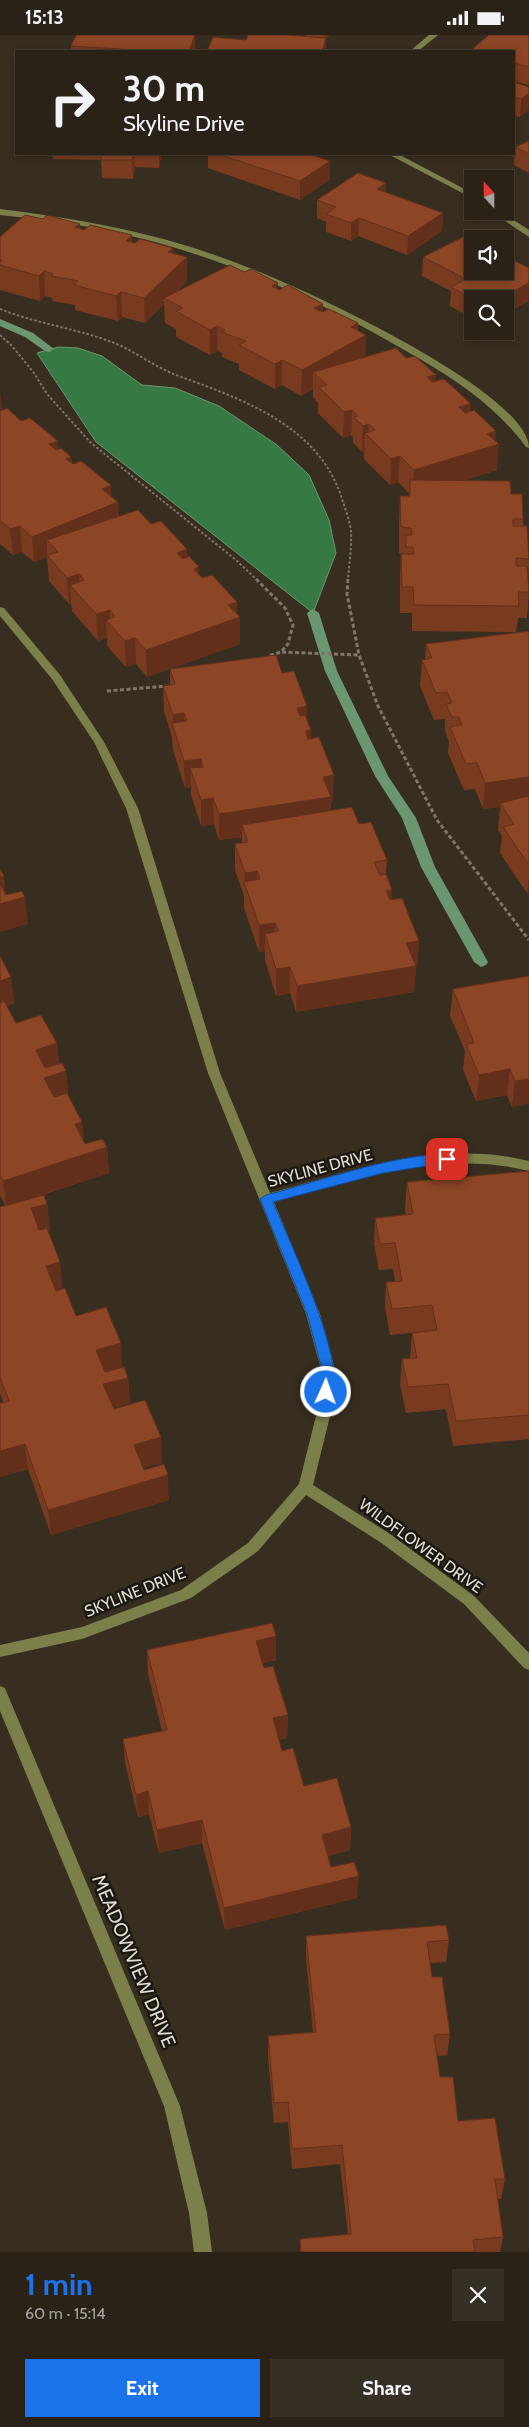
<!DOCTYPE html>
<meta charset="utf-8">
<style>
body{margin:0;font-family:Cabin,sans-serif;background:#362f24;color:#f1f3f6;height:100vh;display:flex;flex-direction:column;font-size:19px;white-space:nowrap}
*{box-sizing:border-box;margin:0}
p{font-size:16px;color:#a5a4a1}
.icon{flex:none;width:28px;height:28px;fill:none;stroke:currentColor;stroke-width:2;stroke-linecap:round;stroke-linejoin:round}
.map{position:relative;height:2217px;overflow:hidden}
.details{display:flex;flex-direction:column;background:#2a2217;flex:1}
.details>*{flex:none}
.banner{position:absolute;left:15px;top:15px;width:500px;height:105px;border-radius:0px;box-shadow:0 2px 8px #0003,0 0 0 1px #463f36;background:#2a2217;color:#f1f3f6;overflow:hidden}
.needle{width:32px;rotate:339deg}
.tools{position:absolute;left:464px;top:135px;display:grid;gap:10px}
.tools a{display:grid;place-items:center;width:50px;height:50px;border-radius:0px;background:#2a2217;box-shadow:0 2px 8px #0003,0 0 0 1px #463f36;font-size:25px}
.pin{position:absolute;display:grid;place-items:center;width:42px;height:42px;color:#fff;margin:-21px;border-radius:10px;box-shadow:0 2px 8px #0006}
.me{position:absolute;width:55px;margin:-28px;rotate:2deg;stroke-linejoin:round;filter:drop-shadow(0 0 4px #0008)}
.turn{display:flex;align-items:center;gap:18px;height:105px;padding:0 25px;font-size:22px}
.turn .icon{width:65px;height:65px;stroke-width:2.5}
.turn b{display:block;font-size:35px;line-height:42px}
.round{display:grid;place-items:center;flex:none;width:52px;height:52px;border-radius:0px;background:#362f24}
.headline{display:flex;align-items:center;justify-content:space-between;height:85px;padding:0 25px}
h1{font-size:30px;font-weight:800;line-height:38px;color:#1a73e8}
.action{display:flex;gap:10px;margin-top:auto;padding:10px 25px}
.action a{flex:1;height:58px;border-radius:0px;background:#1a73e8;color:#fff;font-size:20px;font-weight:800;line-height:58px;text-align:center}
.action a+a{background:#362f24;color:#f1f3f6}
.status{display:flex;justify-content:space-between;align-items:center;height:35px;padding:0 25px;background:#2a2217;direction:ltr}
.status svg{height:14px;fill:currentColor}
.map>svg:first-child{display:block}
.water{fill:#377944;stroke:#6a976f}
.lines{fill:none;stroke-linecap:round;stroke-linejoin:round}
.stream{fill:#6a976f;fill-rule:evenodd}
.path-far1{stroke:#7e7669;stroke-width:2;stroke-dasharray:2.5 2;stroke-linecap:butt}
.path{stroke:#7e7669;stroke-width:3;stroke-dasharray:4 2.5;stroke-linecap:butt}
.minor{fill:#7b804b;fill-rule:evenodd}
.wall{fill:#783b20}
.shaded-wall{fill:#62301a}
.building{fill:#8c4525;stroke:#62301a}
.route{fill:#1a73e8;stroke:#114b97}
.labels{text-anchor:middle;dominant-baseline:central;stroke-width:5;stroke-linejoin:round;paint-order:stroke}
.street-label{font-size:16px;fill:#e2dcd2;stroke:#1b1711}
.near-street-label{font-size:19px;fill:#e2dcd2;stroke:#1b1711}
</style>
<div class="status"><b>15:13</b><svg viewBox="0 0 49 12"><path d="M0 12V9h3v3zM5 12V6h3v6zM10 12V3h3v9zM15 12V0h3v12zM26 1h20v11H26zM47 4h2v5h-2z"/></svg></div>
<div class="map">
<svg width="529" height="2217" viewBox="0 0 529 2217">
<rect width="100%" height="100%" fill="#382e1f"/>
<path class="water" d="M58,312L78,313L102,321L142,350L175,353L219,371L277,410L309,440L329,485L336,518L313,578L96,407L37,318Z"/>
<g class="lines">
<path class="stream" d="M0,284L33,298L54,314L49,317L45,316L25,302L0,291Z
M313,574L319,578L337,636L388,741L416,783L435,832L488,927L486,930L481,932L474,927L421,832L402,783L375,741L325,636L307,578Z"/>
<path class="path-far1" d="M0,274C35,288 73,293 109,306C132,314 153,331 176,340C244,365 321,391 343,467C346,476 350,487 351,496C352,512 349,529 348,545
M0,300L12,311L34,338L47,359L91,408L236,525L257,545"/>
<path class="path" d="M256,544L285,573L293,590L288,609L281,617L268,621
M348,544L347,559L359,620L378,671L437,785L529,905
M282,617L359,620
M107,656L167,651"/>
<path class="minor" d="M429,0H438L418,16H410Z
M388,119H398L472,158V163Z
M0,174C57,181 112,190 167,205C203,215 239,228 274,243C322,263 529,360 529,413L526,412C493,367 447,339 399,312C309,260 211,217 109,196C73,188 36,184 0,180Z
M490,176H500L529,195V202Z
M0,572L4,573L60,640L104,707L138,773L220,1038L270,1158C354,1136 442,1104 529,1126V1136C443,1114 356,1145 274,1167L320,1279L336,1338L331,1377L313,1450L390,1499L474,1561L529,1618V1635L524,1633L464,1569L380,1507L306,1460L258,1516L191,1563L82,1604L0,1622V1610L82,1592L181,1555L248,1508L299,1449L317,1377L322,1338L306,1279L208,1038L126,773L94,707L52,644L0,581Z
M0,1651L5,1653L7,1658L180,2071L207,2178L212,2217H194L189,2178L164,2071L0,1676Z"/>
</g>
<path class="wall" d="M195,0V16H71V11Z
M304,0H330L326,3L310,2Z
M529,0V50L514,46V16Z
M514,47L529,52L520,82L514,80Z
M529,106V138L514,130L515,112Z
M52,119H161L159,133L135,132L133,144L102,143L101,125L53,124Z
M208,119H309L330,126V144L300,165L208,133Z
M386,148L385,157L443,178L442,196L407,220L358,201L351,206L326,197V187L317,183V165Z
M43,184L80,189V194L187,222V246L176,257L278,255L323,277L358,288V296L366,300L365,322L406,323L470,376L495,406L497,435L462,446L511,459L523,484V491L529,515V532L528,543L529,558L527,583H518L516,597L412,596V578H400V545L401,519H405V518H399V487L400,461H409V458L398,447L390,450L364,424V416L362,417L353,407V402L351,400L343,403L318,378V368L313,362V354L301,361L282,350L275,354L239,335V329L222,322V318L218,316L210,320L176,302V294L165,288L164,269L145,288L122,282L118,286L75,275V270L52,266V263L45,261L40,266L0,255V202Z
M423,222L505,264H472V283L450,271L451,256L422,241Z
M0,376L21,386L58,414L71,422L72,428L111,450V462L118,467L119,481L151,489L188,522L200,540L240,582V609L147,642L136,629L126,632L107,611V603L98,606L72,576L71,568L69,569L49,546L47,522L34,527L22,517L13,520L0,509Z
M529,596V857L527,858L500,818L502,801L498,795L500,772L483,774L475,754L464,755L448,718L449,707L445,695V684L434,685L420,651L422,625L425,624L426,609Z
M170,634L282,638L307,671V685L311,703L333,766L331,767L330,776L359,789L387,825L386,840L392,865L419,906L417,932H416L414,957L296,977L290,958L276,961L265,925V916L259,917L244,873V861L235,835V809L242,808V802L219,805L214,789L201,791L191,760V752L185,753L173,715L172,702L164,677L163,651L170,650Z
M0,921L11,942L14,968L7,971L16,988L57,1008L59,1029L66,1036L68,1059L84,1107L85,1109L107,1112L109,1138L30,1164L47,1169L50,1195L48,1196L60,1227L62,1253L56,1255L76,1281L122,1333L128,1343L130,1368L113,1373L162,1428L143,1433L144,1435L169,1465L51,1500L28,1434L0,1442V1368L3,1367L0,1358V1172L5,1170L0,1160Z
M529,941L512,1072L507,1060L476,1066L463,1035L465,1016L450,981L453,954Z
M529,1136V1404L453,1411L446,1374L406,1378L400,1350L402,1324L410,1323L412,1298L430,1296L390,1300L385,1272L386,1247L395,1246L393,1234L379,1235L374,1209L375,1183L406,1180L405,1173L407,1147Z
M147,1615L276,1625L263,1628L264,1633L288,1680L287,1703L279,1705L282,1716L304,1751L351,1792L350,1815L328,1821L331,1832L357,1863L225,1895L202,1808L159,1818L149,1779L138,1782L125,1728L123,1704L162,1696L148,1639Z
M306,1901L449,1905L446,1927L430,1928L432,1942L450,1999L447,2020L437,2021L440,2042L458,2086L505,2144L501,2164H497L503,2202L500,2217H300V2204L348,2200L340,2129L292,2134L288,2087L274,2088L268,2022V2001L313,1998L306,1922Z"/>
<path class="shaded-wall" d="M195,0V16H189Z
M324,0H330L326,3V16H322Z
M529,58V75L520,82L521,64Z
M133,119H134L135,132L133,144L132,125Z
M159,119H161L159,133Z
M330,126V144L300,165V146Z
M386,148L385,167L377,154Z
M443,178L442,196L407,220L408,201Z
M359,183L358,201L351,206V188Z
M80,189L81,213L75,192Z
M132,200L133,225L126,206Z
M173,213V235L187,222V246L168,265L164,263V269L145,288L144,263L168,217Z
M44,236L45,261L40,266L39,241Z
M278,248V273L272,251Z
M529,248V266L505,279V264H499Z
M121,257L122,282L118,286L116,261Z
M323,269V294L314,273Z
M358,288L357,305L366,300L365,325L313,337V354L301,361L302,335L351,292Z
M217,291L218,316L210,320V295Z
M282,325V350L275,354V329Z
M436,340L434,365L427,342Z
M0,356L2,375H0Z
M471,369L469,395L459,372Z
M352,375L351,400L343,403L344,377Z
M369,389L368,402L365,398L364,416L362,417L363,391Z
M496,396L495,410L499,409L497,435L412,461L414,435L487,399Z
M58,406L59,432L49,409Z
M400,421L398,447L390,450L391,424Z
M71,422L73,448L66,424Z
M111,450L112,470L118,467L120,493L58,517L47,505V522L34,527L32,502L102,454Z
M20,491L22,517L13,520L10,494Z
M187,514L188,540L177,518Z
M199,532L200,558L194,534Z
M79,539L80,561L70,550L71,568L69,569L67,543Z
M237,567V583L240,582V609L147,642L146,615L228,570Z
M110,575V590L106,585L107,603L98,606L96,579Z
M135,603L136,629L126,632L125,606Z
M307,671V696L311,695L310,721L297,673Z
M184,678L185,705L173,692V680Z
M201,724V750L190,733L191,752L185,753L184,726Z
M334,740L333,766L331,767L330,788L242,790V802L219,805V779L323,742Z
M529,742V767L500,768V772L483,774L485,748Z
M213,763L214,789L201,791V765Z
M257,836V862L245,850V838Z
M4,841L6,867L0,869V842Z
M529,841V857L527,858Z
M392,855L391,882L386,856Z
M25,862L28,889L0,897V869Z
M275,888V914L265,899V916L259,917V890Z
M419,906L417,932H416L414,957L296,977L297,951L406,908Z
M290,932V958L276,961V934Z
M11,942L14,968L0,973V946Z
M57,1008L60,1034L38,1041L36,1015Z
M510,1034L507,1060L476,1066L479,1040Z
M66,1036L68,1062L46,1069L44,1043Z
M529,1044V1069L512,1072L515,1046Z
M82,1087L85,1113L75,1089Z
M107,1112L109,1138L6,1171L3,1146Z
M47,1169L50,1195L34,1199L31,1173Z
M60,1227L62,1253L49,1257L46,1231Z
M121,1308L122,1334L99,1340L96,1315Z
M128,1343L130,1368L105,1375L103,1349Z
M161,1402L162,1428L136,1435L134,1410Z
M25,1409L28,1434L0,1442V1416Z
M168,1440L169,1465L51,1500L48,1475Z
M276,1601V1625L256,1629V1606Z
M288,1680L287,1703L273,1706V1683Z
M148,1756L149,1779L138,1782L136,1760Z
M202,1785V1808L159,1818L157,1795Z
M351,1792L350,1815L321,1822L322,1800Z
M359,1841L357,1863L225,1895L224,1873Z"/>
<path class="building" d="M76,0H195L189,16H152L71,11Z
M248,0H288L326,3L322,16H207L213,2L246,5Z
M489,0H529V32L514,28V16H470Z
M514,47L529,52V58L521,64L514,62Z
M529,106V119L515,112Z
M102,119H133L132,125H101Z
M218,119H309L330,126L300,146Z
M358,138L386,148L377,154L443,178L408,201L359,183L351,188L326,179L336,172L317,165Z
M25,180L43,184L47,180L80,189L75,192L84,195L90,190L132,200L126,206L135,208L140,204L173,213L168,217L187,222L144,263L121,257L116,261L74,250L78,246L51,241L53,239L44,236L39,241L0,230V227L2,225H0V202Z
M465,201L472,205V236H505V221L529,233V248L499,264H474L451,252L466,244L423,222Z
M230,230L244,237L251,234L278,248L272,251L279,255L288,250L323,269L314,273L322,277L329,274L358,288L351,292L366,300L302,335L282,325L275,329L239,310L246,306L221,297L225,295L217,291L210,295L176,276L183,273L164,263Z
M396,313L406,323L415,321L436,340L427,342L432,347L444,344L471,369L459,372L465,378L474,375L496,396L487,399L499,409L414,435L400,421L391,424L365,398L375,395L369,389L363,391L354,382L358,381L352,375L344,377L319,352L327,350L313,337Z
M7,373L21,386L30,383L58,406L49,409L56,415L61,413L71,422L66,424L73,429L81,426L111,450L102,454L118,467L32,502L20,491L10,494L0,485V376Z
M410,445L510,446L511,459H522L523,484H513V491H527L529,524L516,523V531H527L529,557H518L519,571L414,570L413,552H402L401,519H414L413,512H406V500H412L411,493L401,492L400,461H410Z
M138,475L151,489L161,486L187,514L177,518L183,524L189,521L199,532L194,534L202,543L212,540L237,567L228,570L240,582L146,615L135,603L125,606L106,585L115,582L110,575L96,579L70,550L84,545L79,539L67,543L47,520L58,517L47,505Z
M529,596V742L485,748L477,728L466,729L450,692L462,690L459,682H452L446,669L452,668L447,657L436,658L422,625L432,623L426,609Z
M276,620L282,638L294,636L307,671L297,673L300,681L305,680L311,695L306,696L308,704L319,702L334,740L323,742L331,762L219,779L213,763L201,765L190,733L203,732L201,724L184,726L172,688L187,686L184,678L173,680L163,651L175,649L170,634Z
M529,761V830L503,792L514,789L500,768Z
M352,772L359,789L371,787L387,825L374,827L380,840L386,839L392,855L386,856L390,865L402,863L419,906L406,908L416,931L297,951L290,932L276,934L265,899L279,896L275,888L259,890L244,847L260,844L257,836L245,838L235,809L248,807L242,790Z
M0,834L4,841L0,842Z
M0,849L6,860L22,856L25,862L0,869Z
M0,921L11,942L0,946Z
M529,941V1044L515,1046L510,1034L479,1040L466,1009L474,1008L453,954Z
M4,966L16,988L41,980L57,1008L36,1015L45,1033L62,1028L66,1036L44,1043L54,1062L67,1058L82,1087L75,1089L85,1109L102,1104L107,1112L3,1146L0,1140V968Z
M529,1136V1380L456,1386L448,1349L408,1352L402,1324L417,1323L412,1298L437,1295L432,1270L392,1274L386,1247L402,1246L395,1208L380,1209L375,1183L413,1179L407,1147Z
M44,1160L47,1169L31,1173L39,1195L47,1193L60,1227L46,1231L56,1256L65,1253L76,1281L106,1272L121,1308L96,1315L105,1337L124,1332L128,1343L103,1349L114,1374L145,1365L161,1402L134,1410L144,1435L164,1429L168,1440L48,1475L25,1409L0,1416V1368L9,1366L0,1342V1172Z
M272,1588L276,1601L256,1606L264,1633L273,1631L288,1680L273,1683L282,1716L293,1713L304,1751L337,1743L351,1792L322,1800L331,1832L354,1827L359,1841L224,1873L202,1785L157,1795L148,1756L136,1760L123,1704L167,1695L147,1615Z
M446,1890L449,1905L427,1907L432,1942H442L450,1999L434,2000L440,2042H453L458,2086L495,2083L505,2144H495L503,2202L473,2205L475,2217H301L300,2204L351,2199L342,2110L292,2114L288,2067L274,2068L268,2001L316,1997L306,1901Z"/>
<path class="route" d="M447,1119L453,1124L451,1127L383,1138L273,1167C288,1204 348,1327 331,1361H322L320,1357L323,1338L307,1279L260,1164L266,1160C321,1146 390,1120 447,1119Z"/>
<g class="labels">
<g class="street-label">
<text transform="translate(320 1133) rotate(-15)">SKYLINE DRIVE</text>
<text transform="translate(421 1511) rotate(36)">WILDFLOWER DRIVE</text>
<text transform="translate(135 1557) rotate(-22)">SKYLINE DRIVE</text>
</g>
<g class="near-street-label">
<text transform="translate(134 1926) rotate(67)">MEADOWVIEW DRIVE</text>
</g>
</g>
</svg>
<div class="tools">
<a><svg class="needle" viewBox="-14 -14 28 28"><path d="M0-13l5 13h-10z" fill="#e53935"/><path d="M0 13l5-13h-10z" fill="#a5a4a1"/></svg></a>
<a><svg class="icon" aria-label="sound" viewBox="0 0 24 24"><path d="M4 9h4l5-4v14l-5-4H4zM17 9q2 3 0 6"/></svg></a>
<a><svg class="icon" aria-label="search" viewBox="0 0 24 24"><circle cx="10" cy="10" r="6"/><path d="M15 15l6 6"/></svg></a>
</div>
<div class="pin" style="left:447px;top:1124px;background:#d93025"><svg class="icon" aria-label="arrive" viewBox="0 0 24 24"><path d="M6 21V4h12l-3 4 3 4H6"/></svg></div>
<svg class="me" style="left:326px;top:1357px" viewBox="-20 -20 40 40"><circle r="17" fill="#1a73e8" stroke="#fff" stroke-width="3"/><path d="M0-11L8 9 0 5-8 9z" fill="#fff"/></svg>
<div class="banner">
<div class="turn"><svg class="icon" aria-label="right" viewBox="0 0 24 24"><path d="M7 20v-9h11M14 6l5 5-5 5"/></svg><div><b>30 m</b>Skyline Drive</div></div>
</div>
</div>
<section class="details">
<div class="headline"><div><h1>1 min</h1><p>60 m · 15:14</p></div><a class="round"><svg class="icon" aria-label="close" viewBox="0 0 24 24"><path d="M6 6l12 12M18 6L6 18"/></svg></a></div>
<div class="action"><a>Exit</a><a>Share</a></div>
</section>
